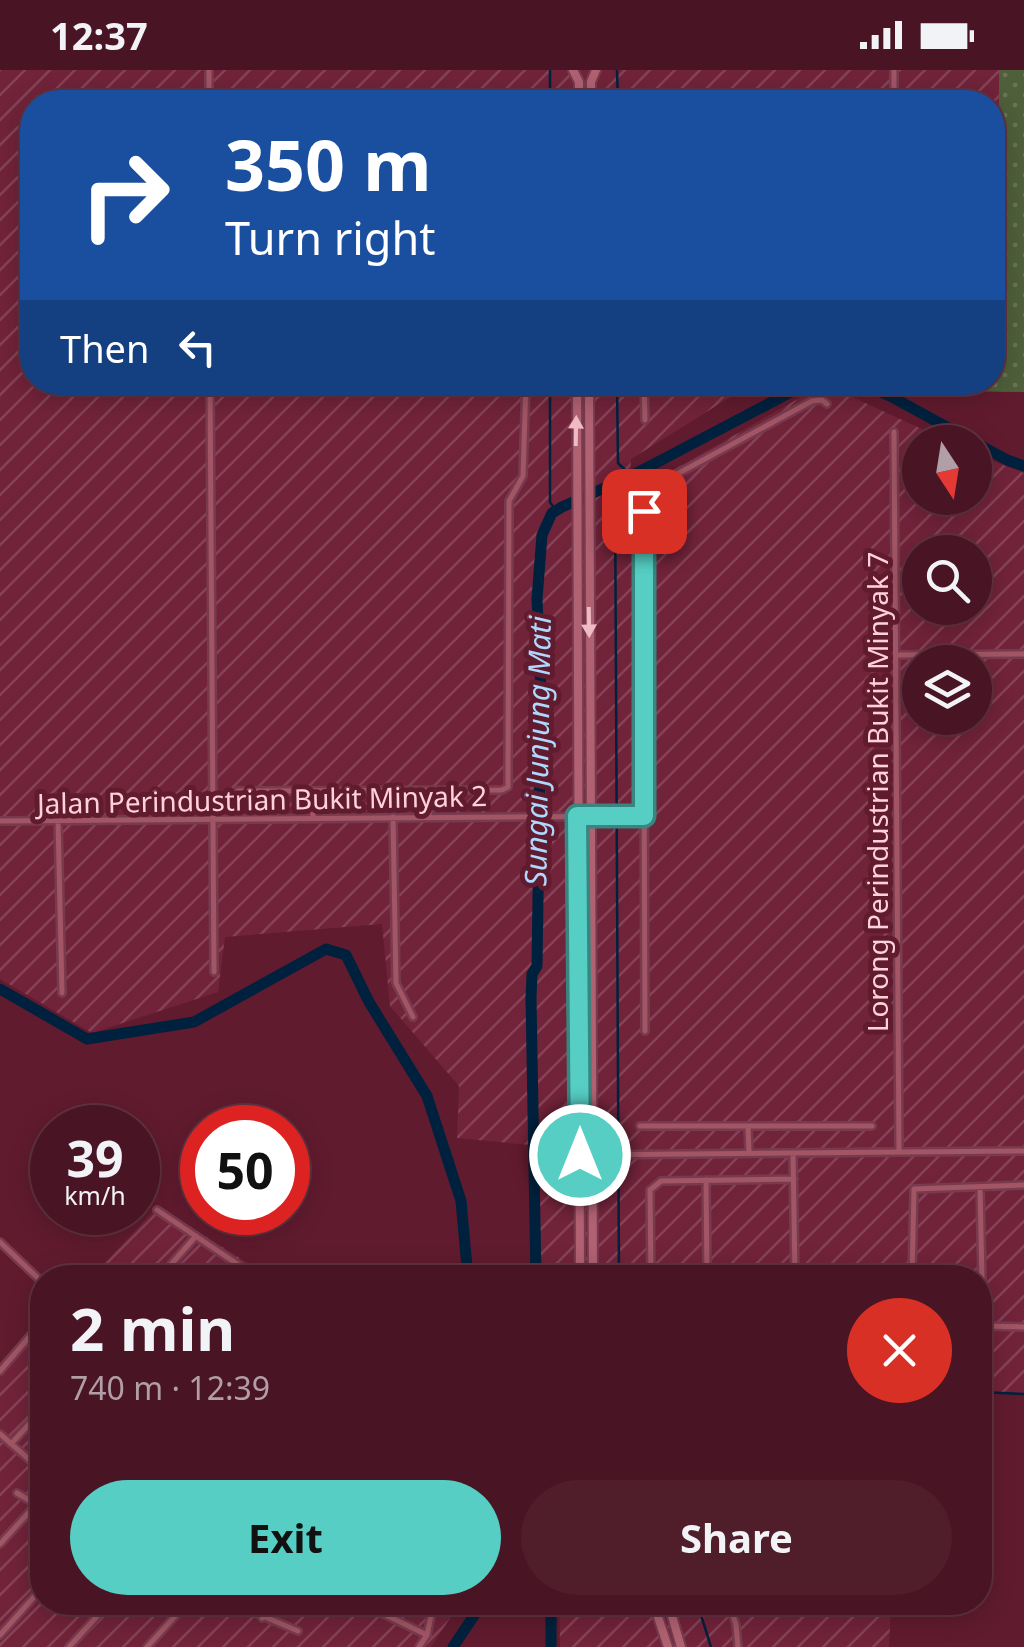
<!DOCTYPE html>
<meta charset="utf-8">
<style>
body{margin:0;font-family:"Noto Sans",sans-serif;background:#501d2b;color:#f1f3f6;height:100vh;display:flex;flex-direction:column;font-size:38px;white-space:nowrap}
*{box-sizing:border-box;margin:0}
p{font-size:32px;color:#b19ea6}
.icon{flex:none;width:55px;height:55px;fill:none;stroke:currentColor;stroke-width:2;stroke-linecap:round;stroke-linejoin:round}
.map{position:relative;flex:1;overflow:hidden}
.side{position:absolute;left:30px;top:1195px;width:962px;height:350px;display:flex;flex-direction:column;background:#491423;border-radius:40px;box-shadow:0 5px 25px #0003,0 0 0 2px #613341}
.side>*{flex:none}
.top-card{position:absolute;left:20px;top:20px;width:985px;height:305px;border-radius:40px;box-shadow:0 5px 25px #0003,0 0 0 2px #613341;background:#1a4fa0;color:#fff;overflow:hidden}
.needle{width:65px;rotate:168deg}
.fabs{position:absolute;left:902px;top:355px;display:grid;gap:20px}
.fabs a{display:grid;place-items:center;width:90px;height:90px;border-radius:50%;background:#491423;box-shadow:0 5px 25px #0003,0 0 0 2px #613341;font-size:50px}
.speed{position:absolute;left:30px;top:1035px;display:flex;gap:20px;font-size:50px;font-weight:700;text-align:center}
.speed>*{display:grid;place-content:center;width:130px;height:130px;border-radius:50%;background:#491423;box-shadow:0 5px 25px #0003,0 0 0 2px #613341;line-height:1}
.speed small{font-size:25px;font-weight:400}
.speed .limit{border:15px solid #d22;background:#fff;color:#111}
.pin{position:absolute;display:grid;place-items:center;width:85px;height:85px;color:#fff;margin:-42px;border-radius:20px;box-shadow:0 5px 15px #0006}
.me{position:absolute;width:110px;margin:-55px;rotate:0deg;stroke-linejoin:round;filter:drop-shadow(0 0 8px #0008)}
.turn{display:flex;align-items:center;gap:35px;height:210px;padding:0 40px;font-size:45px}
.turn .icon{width:130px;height:130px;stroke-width:2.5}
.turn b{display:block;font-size:70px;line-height:85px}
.then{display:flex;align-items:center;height:95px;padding:0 40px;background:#0003;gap:20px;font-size:38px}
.round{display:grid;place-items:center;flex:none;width:105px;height:105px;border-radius:52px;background:#501d2b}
.summary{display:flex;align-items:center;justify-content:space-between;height:170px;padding:0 40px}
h1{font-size:60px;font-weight:700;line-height:75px}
.button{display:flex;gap:20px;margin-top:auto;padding:20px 40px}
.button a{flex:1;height:115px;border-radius:60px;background:#56cec3;color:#111;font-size:40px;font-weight:700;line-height:115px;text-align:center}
.button a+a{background:#501d2b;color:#f1f3f6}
.status{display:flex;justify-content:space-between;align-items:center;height:70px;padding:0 50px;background:#491423;direction:ltr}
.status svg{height:28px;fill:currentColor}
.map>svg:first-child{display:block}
.industrial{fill:url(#industrial-furrows);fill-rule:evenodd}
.grass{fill:url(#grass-dots)}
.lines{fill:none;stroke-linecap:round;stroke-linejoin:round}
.stream{stroke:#00213d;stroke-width:2.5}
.river{stroke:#00213d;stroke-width:11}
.street-casing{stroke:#783b4e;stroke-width:10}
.secondary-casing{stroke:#783b4e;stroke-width:12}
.street{stroke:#a15565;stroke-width:5}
.secondary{stroke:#b06172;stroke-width:8}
.oneway{fill:#efbbc5}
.route-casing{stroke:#38867f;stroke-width:25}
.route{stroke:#56cec3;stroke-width:18}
.labels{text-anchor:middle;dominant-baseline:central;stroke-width:10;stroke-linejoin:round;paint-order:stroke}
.street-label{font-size:28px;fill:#ffd2da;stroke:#611b2f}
.water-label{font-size:30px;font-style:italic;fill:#afd8fe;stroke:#611b2f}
</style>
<div class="status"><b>12:37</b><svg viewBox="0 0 49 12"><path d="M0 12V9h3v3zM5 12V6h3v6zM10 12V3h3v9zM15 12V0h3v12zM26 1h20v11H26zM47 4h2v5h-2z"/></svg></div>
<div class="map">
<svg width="1024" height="1577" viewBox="0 0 1024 1577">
<defs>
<pattern id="industrial-furrows" width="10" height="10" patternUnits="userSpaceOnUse" patternTransform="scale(2.5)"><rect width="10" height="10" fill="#71233a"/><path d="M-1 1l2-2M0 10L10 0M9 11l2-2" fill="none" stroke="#864256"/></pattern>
<pattern id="grass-dots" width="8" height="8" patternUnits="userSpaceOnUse" patternTransform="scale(2.5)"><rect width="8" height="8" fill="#4f5f3a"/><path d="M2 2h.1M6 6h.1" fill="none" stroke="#697556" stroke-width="1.8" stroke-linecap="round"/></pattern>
</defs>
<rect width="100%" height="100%" fill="#611b2f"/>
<path class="industrial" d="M0,0H1024V322L906,320L887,313L992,312V32H32V312L753,313L631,389L629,425L810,322L835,319L950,372H920V428H975V384L1024,403V1323L980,1321V1208L540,1207L530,1075L457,1068L459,1016L390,936L382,854L225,867L218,922L92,963L0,909ZM920,482H975V538H920ZM920,592H975V648H920Z
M158,1136L270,1207L91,1208Z
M42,1259V1532L460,1533L431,1577H0V1304Z
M559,1533H891L889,1577H560Z"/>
<path class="grass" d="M999,0H1024V322L906,320L904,313L992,312L993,257H999Z"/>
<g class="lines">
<path class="stream" d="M617,0L618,32
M550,32V0
M550,312V432L556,441
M617,312L618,393L631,406
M615,412L619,1208
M980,1322L1024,1324
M697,1532L711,1577"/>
<path class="river" d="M859,312L892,327L1007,390L1024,396
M0,919L87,969L194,952L326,879L346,885L369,932L427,1026L461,1131L468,1208
M536,1208L531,928L532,904L537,896L541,624L537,529L542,465L552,443L562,437L631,406L810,312
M551,1532V1577
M453,1577L483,1532"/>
<g class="street-casing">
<path id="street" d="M209,32V0
M894,32V0
M210,312L214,902
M644,312L645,350
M894,362L899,1082
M897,585L1024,584
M238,721L502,720L508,717L509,431L523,406L526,312
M313,721V747
M428,721L429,747
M393,747L396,913L413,947
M0,751L644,746
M58,751L62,923
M645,961L643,441L653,421L666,410L812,331L822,330L827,334
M640,1056H872
M748,1056L749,1082
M793,1083L795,1208
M580,1085L1024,1081
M706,1110L707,1208
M980,1117L983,1256
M157,1140L258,1208
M0,1172L42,1212
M159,1208L196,1166
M651,1208L650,1120L661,1111L794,1109
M912,1208L914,1119L1024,1115
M983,1256L1024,1257
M42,1277V1278
M0,1301L42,1252
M0,1364L32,1392
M11,1374L42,1340
M17,1423L42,1438
M0,1474L42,1428
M230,1532L298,1561
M359,1532L427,1565
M729,1532L736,1555L738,1577
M262,1548L276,1532
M0,1565L42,1518
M69,1577L110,1532
M147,1577L188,1532
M419,1577L427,1565L434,1532"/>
</g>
<g class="secondary-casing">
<path id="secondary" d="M573,0L579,12V32
M591,32V12L596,0
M577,312L580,1208
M589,312L593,1208
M577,1031C567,1058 567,1099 578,1124
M653,1532L668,1577
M668,1532L681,1577"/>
</g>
<use href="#street" class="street"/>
<use href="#secondary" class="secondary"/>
</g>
<defs><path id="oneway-solid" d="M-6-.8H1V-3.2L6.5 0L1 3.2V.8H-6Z" transform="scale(2.5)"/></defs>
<g class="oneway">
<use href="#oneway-solid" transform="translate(576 361) rotate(-89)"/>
<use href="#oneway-solid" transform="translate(589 552) rotate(89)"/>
</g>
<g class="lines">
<g class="route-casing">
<path id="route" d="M580,1085L577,746H644V441"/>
</g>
<use href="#route" class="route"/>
</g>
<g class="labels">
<g class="street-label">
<text transform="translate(877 722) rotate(-90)">Lorong Perindustrian Bukit Minyak 7</text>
<text transform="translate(262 729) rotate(-1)">Jalan Perindustrian Bukit Minyak 2</text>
</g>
<g class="water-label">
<text transform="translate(537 681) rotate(-89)">Sungai Junjung Mati</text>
</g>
</g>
</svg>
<div class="fabs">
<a><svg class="needle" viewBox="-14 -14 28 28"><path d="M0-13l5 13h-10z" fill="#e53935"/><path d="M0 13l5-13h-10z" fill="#b19ea6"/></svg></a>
<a><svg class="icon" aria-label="search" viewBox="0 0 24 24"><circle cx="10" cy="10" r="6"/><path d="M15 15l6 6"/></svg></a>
<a><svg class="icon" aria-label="layers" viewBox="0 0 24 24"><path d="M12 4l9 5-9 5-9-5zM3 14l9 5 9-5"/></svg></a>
</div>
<div class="speed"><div>39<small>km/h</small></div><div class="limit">50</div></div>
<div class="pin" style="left:644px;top:441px;background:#d93025"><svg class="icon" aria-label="arrive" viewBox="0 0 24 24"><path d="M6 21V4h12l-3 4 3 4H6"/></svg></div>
<svg class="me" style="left:580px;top:1085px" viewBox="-20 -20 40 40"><circle r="17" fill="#56cec3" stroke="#fff" stroke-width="3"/><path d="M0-11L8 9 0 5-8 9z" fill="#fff"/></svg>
<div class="top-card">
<div class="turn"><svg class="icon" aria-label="right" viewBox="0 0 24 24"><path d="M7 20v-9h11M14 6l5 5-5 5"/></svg><div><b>350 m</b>Turn right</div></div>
<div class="then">Then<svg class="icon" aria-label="left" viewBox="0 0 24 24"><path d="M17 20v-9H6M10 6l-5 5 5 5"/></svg></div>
</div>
<section class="side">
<div class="summary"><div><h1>2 min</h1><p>740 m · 12:39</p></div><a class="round" style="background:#d93025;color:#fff"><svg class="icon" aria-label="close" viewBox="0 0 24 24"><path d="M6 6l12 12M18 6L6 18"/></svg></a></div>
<div class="button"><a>Exit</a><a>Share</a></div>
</section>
</div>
